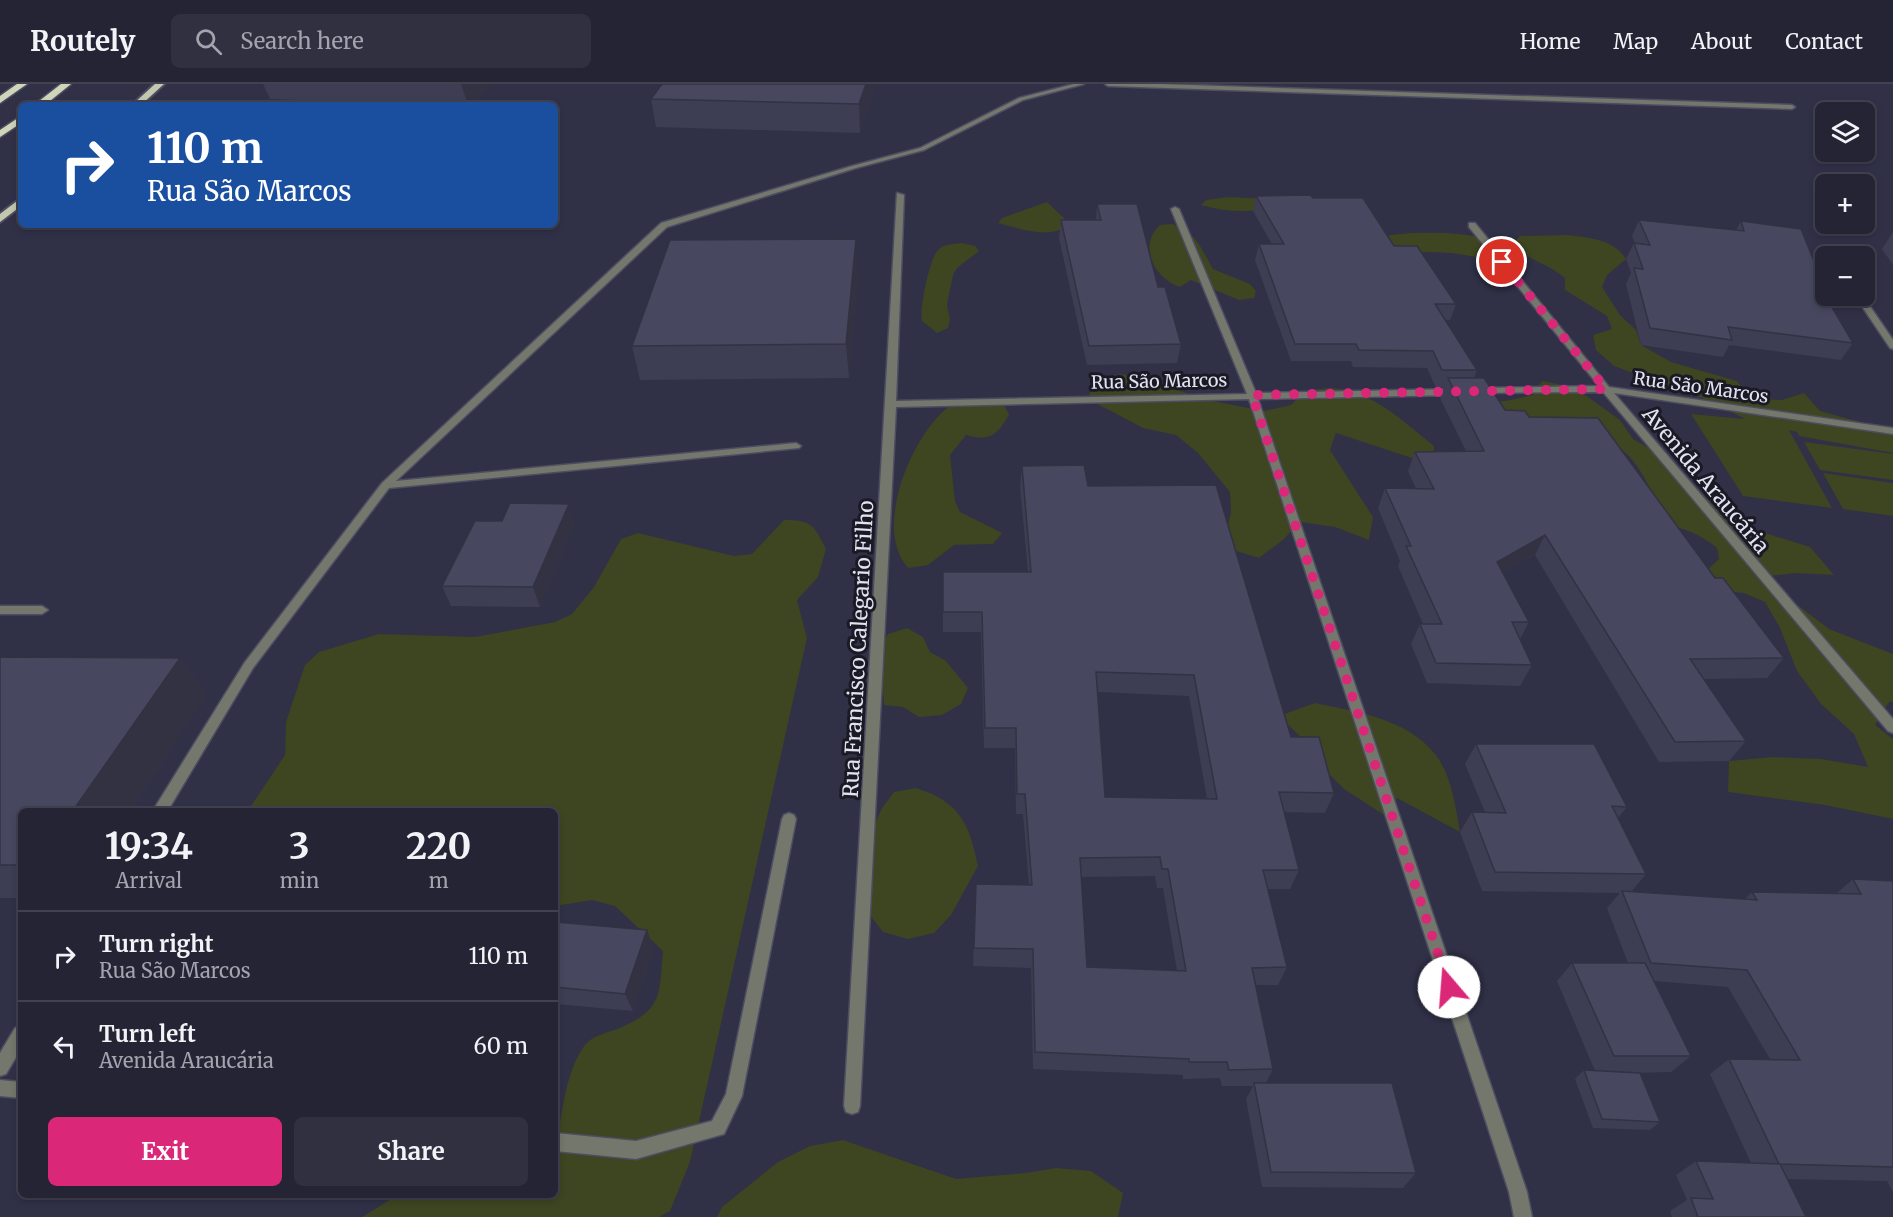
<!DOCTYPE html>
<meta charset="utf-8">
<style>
body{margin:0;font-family:Merriweather,serif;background:#303041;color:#f1f3f6;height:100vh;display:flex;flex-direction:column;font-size:22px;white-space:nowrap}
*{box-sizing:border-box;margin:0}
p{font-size:20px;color:#a3a4ad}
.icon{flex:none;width:33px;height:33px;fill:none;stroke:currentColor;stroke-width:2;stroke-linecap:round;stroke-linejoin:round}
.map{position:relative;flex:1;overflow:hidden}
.sheet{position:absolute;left:18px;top:724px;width:540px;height:390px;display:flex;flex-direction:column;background:#242435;border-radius:9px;box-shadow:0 3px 9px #0003,0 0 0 2px #414150}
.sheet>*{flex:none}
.top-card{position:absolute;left:18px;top:18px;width:540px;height:126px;border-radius:9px;box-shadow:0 3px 9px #0003,0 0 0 2px #414150;background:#1a4fa0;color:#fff;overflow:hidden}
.fabs{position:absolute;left:1815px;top:18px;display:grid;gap:12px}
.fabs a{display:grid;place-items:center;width:60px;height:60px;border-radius:9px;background:#242435;box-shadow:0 3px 9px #0003,0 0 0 2px #414150;font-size:30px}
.pin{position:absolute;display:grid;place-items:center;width:51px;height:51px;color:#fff;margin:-26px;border:3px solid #fff;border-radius:50%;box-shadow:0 2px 6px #0007}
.me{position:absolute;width:66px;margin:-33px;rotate:342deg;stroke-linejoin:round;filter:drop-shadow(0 0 4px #0008)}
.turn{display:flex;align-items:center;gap:21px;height:126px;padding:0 30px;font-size:27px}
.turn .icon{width:78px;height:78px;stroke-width:2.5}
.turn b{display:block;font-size:42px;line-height:51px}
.eta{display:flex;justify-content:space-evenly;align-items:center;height:102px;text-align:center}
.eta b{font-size:36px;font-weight:700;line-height:42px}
.primary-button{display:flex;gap:12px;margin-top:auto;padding:12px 30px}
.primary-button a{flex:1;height:69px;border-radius:9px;background:#db2777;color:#fff;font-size:24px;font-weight:700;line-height:69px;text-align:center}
.primary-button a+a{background:#303041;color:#f1f3f6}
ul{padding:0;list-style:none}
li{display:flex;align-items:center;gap:18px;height:90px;padding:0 30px;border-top:2px solid #414150}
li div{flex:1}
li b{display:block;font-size:22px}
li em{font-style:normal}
header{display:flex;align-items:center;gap:36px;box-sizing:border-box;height:84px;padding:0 30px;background:#242435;border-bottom:2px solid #414150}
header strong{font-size:28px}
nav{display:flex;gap:33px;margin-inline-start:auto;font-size:21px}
.search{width:420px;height:54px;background:#303041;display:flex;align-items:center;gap:15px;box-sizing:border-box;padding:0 21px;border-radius:9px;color:#a3a4ad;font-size:22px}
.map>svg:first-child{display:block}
.green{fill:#3e4521}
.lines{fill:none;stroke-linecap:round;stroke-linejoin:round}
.service-casing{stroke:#4c4d62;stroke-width:3}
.minor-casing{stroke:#4c4d62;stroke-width:3}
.trunk-casing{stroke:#4c4d62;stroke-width:4}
.motorway-casing{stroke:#4c4d62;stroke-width:3}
.service{fill:#74776b;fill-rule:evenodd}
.minor{fill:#74776b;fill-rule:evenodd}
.trunk{fill:#c1c8ad;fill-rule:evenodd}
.motorway{fill:#ced5b8;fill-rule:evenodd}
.wall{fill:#3d3e53;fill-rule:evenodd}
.shaded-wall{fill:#323243}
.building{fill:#474860;stroke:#323243;stroke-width:1.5;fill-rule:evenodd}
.route{stroke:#db2777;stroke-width:10;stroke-dasharray:0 18}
.labels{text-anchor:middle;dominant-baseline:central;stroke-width:6;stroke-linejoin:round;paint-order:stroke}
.far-street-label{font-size:18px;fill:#e2e3f2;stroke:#191a24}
.street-label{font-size:21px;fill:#e2e3f2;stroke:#191a24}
</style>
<header>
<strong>Routely</strong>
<div class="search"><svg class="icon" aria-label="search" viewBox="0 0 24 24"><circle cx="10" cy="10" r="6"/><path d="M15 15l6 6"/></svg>Search here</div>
<nav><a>Home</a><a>Map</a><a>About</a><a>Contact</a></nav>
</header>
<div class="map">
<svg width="1893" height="1133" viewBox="0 0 1893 1133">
<rect width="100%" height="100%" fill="#303047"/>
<path class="green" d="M1228,113L1269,115L1265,125C1244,129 1221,127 1201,121L1206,116Z
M1047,118L1064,134L1065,143C1047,155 1017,144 998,139L1002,134Z
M1172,140C1197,149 1201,164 1213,185L1250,200L1256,207L1254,214L1239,216L1191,196L1180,203C1155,195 1137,162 1160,141Z
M1412,149C1446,148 1483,148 1513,167L1515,174C1495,179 1471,171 1450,169C1430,167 1409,169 1389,167L1384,156L1390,151Z
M1568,151C1590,154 1614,155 1626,175L1607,191L1602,203L1620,231L1636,246L1641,261L1671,278L1737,297L1750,314L1782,316L1804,309L1820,327L1893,347V369L1799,352L1797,348L1789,346L1832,424L1743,412L1691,330L1745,335L1710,317L1614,282L1596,266L1593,251L1612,245L1607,232L1565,206V194C1548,180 1528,176 1512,161L1520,152Z
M962,159L975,162L979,167L957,184L953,191L947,221L950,235L948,244L937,249L922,237C919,226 930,171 939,165C945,160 954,160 962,159Z
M1120,290L1149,295L1202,315L1264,327L1291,321L1304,307C1313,306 1324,304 1333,304C1373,307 1405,339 1434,362L1433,381L1336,349L1330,366L1373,433L1369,456L1335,443L1300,438L1284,455L1259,474L1223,463L1231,428L1230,408L1198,369L1176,351L1143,344L1088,315L1094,299Z
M1542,297L1574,303L1620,336L1633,355L1663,372L1685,391L1729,438L1810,463L1834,491L1796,489L1761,493L1829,545L1893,570V617L1889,618L1875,641L1893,655V735L1825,721L1728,708L1729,677L1773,673L1821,675L1868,683L1854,650L1821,620L1797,587L1780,544L1765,518L1744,509L1724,507L1702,491L1719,475L1717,464C1700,450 1684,444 1663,440C1655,416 1646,390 1628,371C1608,351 1507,328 1476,318L1506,317L1533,311Z
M972,315L1004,321L1009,331C997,351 990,358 966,351L950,371L955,417L960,428L1002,449L993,460L954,461L928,481L908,484C873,445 910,355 946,325C954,319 963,317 972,315Z
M1804,358L1893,370V396L1820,386Z
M1823,389L1893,399V432L1843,425Z
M784,436C812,436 814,441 826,465L818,493L797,516L807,554L690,1078L670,1127L659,1133H362L396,1112H555C555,1074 561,984 588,958C594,952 608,948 617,945C663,926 659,912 663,867L615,822L592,816L555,822V728H247L285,671L286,638L305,581L319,568L379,550L475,553L555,538L572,530L594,503L621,455L638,449L734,472L752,470Z
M907,544L923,553L930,568L946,577L968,604L961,620L942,631L919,633L903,623L884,621L880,562L888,550Z
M1315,619C1357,628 1406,634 1435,670C1451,689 1456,724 1460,748L1397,714L1384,731L1344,705L1312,673L1309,661L1279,632Z
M916,704C960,718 969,739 978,782L951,831L934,849L908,855L883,848L869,830L874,742L882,724L894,708Z
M843,1056L956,1095L1026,1089L1056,1084L1091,1087L1123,1109L1118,1133H717L722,1123L778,1078L810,1062Z"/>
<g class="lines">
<g class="service-casing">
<path id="service" d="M1074,0H1084L1023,16L924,66L856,84L667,143L396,397L796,359L801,362L799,364L389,404L253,584L167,728H152L245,578L382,399L661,139L852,82L920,64L1019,14Z
M1105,0H1161L1792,21L1795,23L1792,25L1108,2Z
M0,522H42L48,526L42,530H0Z
M789,729L794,731L796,735L742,1012L724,1050L636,1075L555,1067V1049L636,1057L712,1037L726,1010L782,735L784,731Z
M21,942V965L6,990L0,992V969L15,944Z
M0,996L21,998V1014L0,1012Z"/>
</g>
<g class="minor-casing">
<path id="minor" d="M897,109L904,111L896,317L1247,310L1171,125L1175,123L1179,125L1256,309L1457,305L1462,308L1457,311L1258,315L1527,1108L1532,1133H1514L1509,1108L1249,315L896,323L860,1022L858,1028L852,1030L846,1028L844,1022Z
M1469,139H1475L1609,303L1893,344V350L1614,309L1893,635V649L1888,647L1603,308L1474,309L1472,307L1477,304L1599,302L1469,143Z
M1855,212H1863L1893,256V265L1890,264Z"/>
</g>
<g class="trunk-casing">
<path id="trunk" d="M155,0H164L141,21H132Z
M21,114V122L0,138V130Z"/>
</g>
<g class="motorway-casing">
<path id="motorway" d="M17,0H27L0,19V12Z
M61,0H71L45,21H34Z
M21,32V39L0,53V46Z"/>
</g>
<use href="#service" class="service"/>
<use href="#minor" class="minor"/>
<use href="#trunk" class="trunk"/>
<use href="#motorway" class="motorway"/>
</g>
<path class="wall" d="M263,0H493L469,21H437L270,15Z
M662,0H876L860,49L656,43L651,15Z
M1256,112L1313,114L1394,162L1456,220L1450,236H1445L1477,286L1474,294L1505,326L1529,333L1715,494L1784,574L1767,594L1703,595L1746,657L1729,677L1659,678L1535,471L1503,489L1529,538L1520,555L1532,581L1520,602L1427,599L1411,560L1420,540H1423L1398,482L1400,477L1378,424L1385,404L1416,405L1408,387L1415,368L1466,367L1440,314L1444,303L1436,304L1427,284L1353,283L1351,277H1291L1255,176L1259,160H1272L1253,127Z
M1097,120L1158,203L1181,260L1177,279L1087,281L1059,154L1061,136H1096Z
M1639,136L1736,146L1741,137L1826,207L1825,210L1853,259L1841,276L1729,261L1723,273L1641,261L1626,200L1631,189L1626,175L1634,159L1635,160L1632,152Z
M1893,148V181L1882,165Z
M858,187L849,294L640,296L632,262Z
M1022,382L1088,402L1291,653L1334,709L1325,729L1284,728L1299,786L1290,805H1267L1287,883L1278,901H1256L1273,985L1266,999L1416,1089L1403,1104L1262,1103L1246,1015L1253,1002H1222L1220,994L1183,995V991L1033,985L1031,884L973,882L976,800L1029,801L1023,730H1016L1015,664H984L981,548H943V488H1028L1020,402ZM1098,608L1189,612L1207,715L1105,713ZM1155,792L1157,804H1163L1177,887L1087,883L1081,793Z
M502,437L575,441L540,523L451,522L442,502Z
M0,573L180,574L207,610L130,728H21V814H0Z
M1476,660L1627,723L1618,734L1646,790L1631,808L1745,815L1752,808L1837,809L1853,795L1893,797V1108L1887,1097L1787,1095L1806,1133H1672L1670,1127L1687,1116L1676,1091L1696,1077L1751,1079L1710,990L1729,975H1770L1728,903L1654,897L1691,972L1671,988L1633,989L1660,1038L1650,1046L1593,1044L1575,995L1584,986L1595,987L1557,897L1572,879H1628L1607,824L1620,809L1482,807L1460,748L1472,728H1485L1465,680Z
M555,838L654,865L633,927L555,920Z"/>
<path class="shaded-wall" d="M461,0H493L469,21H468Z
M866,0H876L860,49L859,20Z
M856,155L858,187L849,294L846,260Z
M569,420L575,441L540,523L533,503Z
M1545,451L1535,471L1487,498L1497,478Z
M180,574L207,610L130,728H72Z
M647,846L654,865L633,927L625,910Z"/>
<path class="building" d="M662,0H866L859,20L651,15Z
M1310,111L1313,114H1363L1394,162H1417L1456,220H1435L1477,286H1442L1433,267L1359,266L1356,260H1295L1259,160H1284L1256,112Z
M1097,120H1137L1158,203H1165L1181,260L1089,262L1061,136H1101Z
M1639,136L1744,147L1741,137L1801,145L1826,207L1823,208L1853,259L1728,243L1732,256L1650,244L1634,184L1643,185L1634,159L1650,161Z
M856,155L846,260L632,262L670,156Z
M1448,294H1484L1505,326L1525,327L1529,333L1598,334L1715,494H1723L1784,574L1690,575L1746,657L1675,658L1545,451L1497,478L1529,538H1512L1532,581L1436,579L1420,540H1442L1406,462H1411L1385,404L1434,405L1415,368L1484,367Z
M1084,381L1088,402L1216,401L1291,653H1319L1334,709L1279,708L1299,786H1263L1287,883L1252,884L1273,985L1229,986L1227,978H1189V975L1035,968L1033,865L974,864L976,800L1032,801L1025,710H1017L1016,644H985L982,528H943V488H1031L1022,382ZM1096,588L1194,591L1217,715L1105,713ZM1160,773L1162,785H1168L1186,887L1087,883L1080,774Z
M510,419L569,420L533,503L442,502L475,437H502Z
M0,573L180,574L72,728H21V781H0Z
M1476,660H1594L1627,723L1612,722L1646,790L1495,788L1472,728L1506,729Z
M1853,795L1893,797V1083L1779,1080L1729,975L1800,976L1747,886L1651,879L1622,807L1757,816L1752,808L1861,810Z
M555,838L647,846L625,910L555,903Z
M1572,879H1645L1691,972H1614Z
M1584,986L1640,989L1660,1038L1602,1035Z
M1254,999H1392L1416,1089L1271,1088Z
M1696,1077L1780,1080L1806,1133H1698L1691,1114L1713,1115Z"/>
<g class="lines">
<path class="route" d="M1449,903L1252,311L1606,305L1502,178"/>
</g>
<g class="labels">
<g class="far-street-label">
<text transform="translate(1159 297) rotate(-1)">Rua São Marcos</text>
<text transform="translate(1701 303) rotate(8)">Rua São Marcos</text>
</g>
<g class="street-label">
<text transform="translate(1706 396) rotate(50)">Avenida Araucária</text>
<text transform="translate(858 565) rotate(-87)">Rua Francisco Calegario Filho</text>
</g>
</g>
</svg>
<div class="fabs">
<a><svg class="icon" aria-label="layers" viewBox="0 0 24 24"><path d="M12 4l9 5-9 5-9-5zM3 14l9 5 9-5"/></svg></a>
<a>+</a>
<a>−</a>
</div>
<div class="pin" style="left:1502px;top:178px;background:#d93025"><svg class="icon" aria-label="arrive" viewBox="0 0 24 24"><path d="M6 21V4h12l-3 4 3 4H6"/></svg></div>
<svg class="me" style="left:1449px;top:903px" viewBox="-20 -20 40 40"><circle r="19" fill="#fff"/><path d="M0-13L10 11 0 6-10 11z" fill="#db2777"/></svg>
<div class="top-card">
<div class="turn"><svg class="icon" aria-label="right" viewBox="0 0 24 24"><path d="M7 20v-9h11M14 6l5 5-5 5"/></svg><div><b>110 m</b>Rua São Marcos</div></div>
</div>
<section class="sheet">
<div class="eta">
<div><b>19:34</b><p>Arrival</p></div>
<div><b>3</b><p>min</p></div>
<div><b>220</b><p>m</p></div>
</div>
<ul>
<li><svg class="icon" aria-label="right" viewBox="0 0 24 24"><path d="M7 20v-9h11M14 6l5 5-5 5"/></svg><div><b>Turn right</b><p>Rua São Marcos</p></div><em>110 m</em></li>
<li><svg class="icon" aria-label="left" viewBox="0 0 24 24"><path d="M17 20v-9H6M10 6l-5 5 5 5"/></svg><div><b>Turn left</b><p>Avenida Araucária</p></div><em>60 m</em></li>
</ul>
<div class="primary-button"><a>Exit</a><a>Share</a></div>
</section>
</div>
